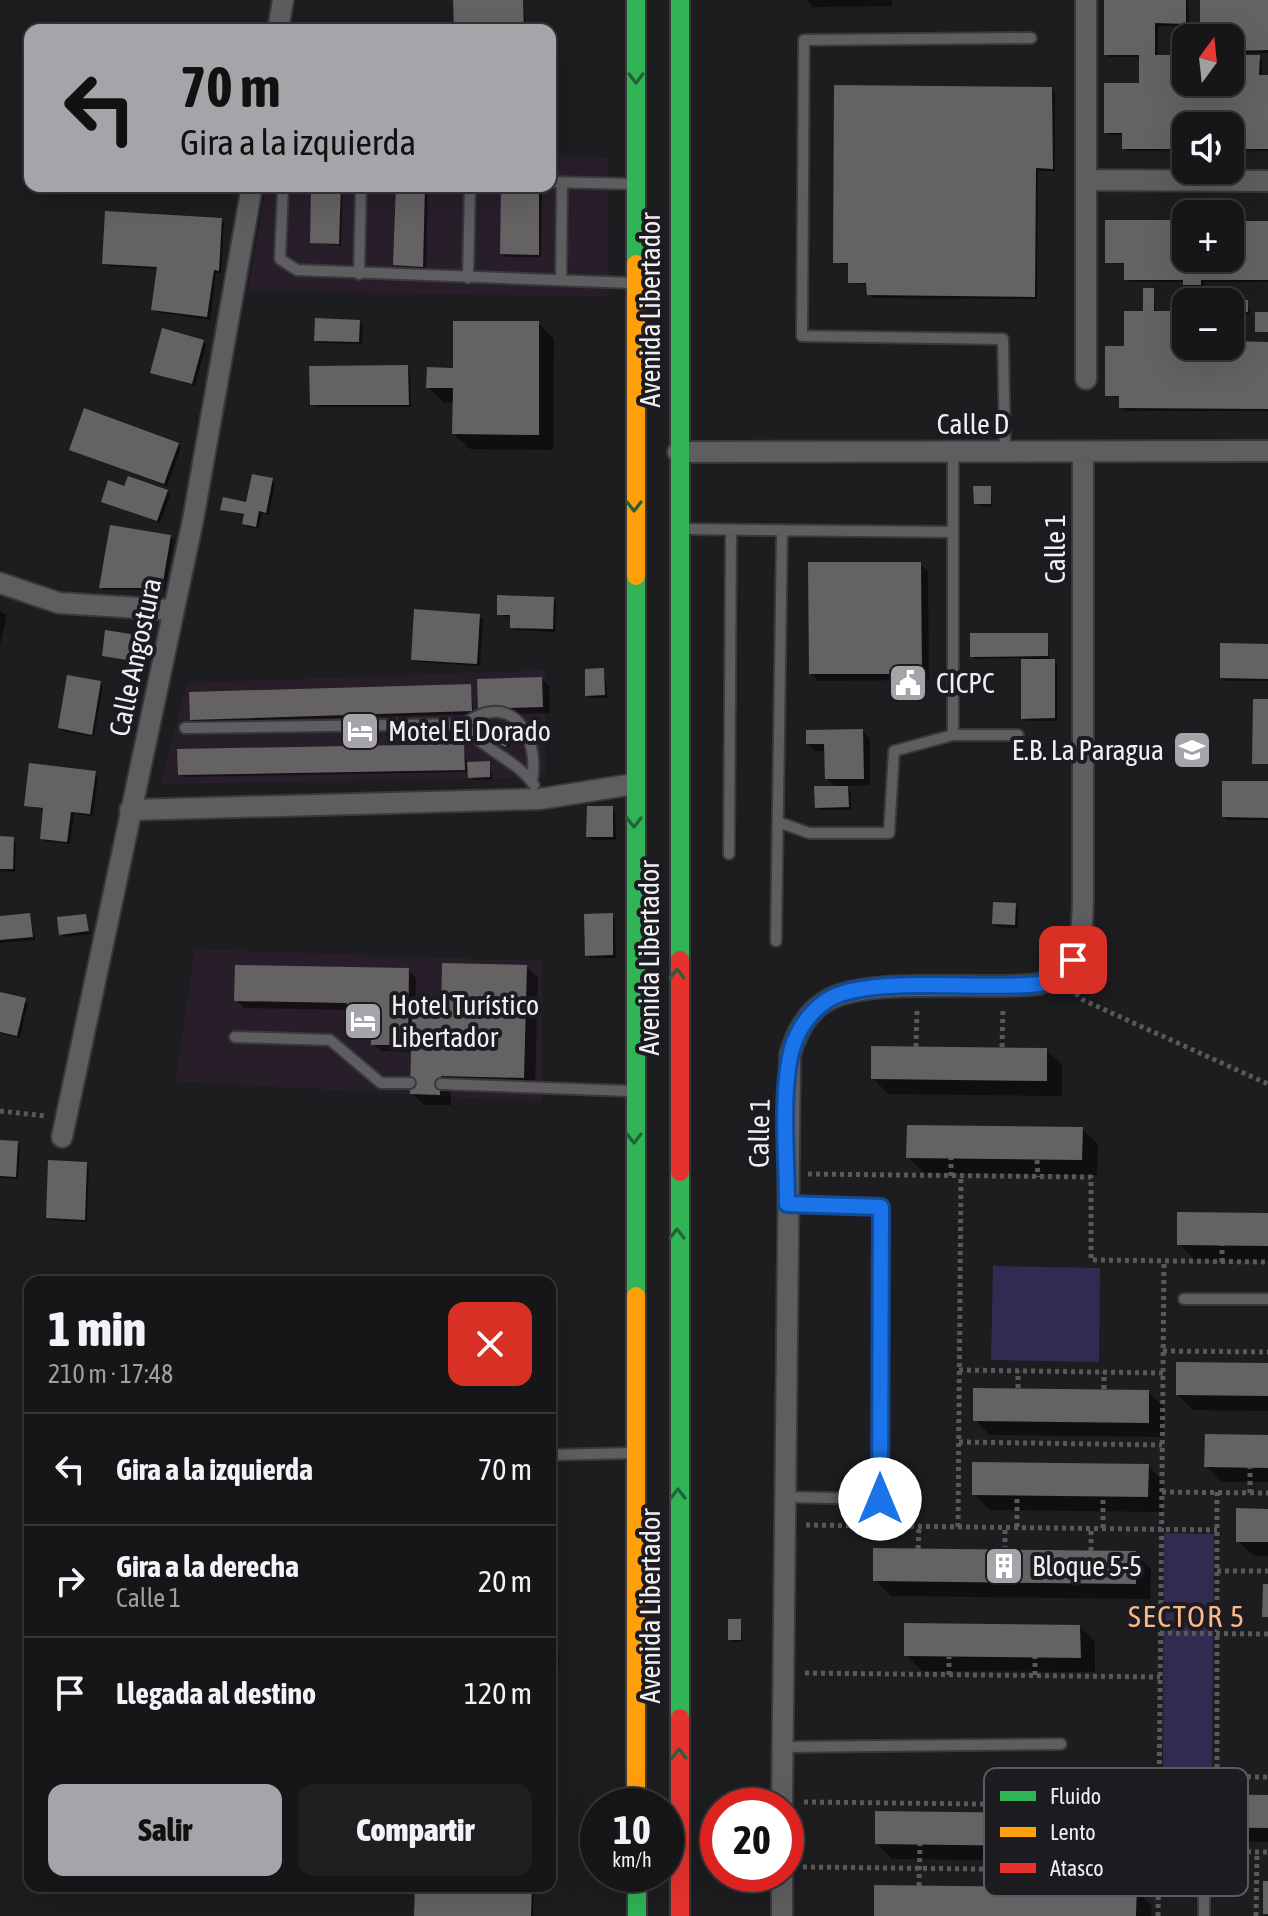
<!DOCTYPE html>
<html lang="es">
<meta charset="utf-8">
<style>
body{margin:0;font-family:"Asap Condensed",sans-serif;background:#1f1e20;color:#f1f3f6;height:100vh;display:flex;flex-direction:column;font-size:30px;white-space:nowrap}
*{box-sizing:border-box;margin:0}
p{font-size:26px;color:#9e9fa1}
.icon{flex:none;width:44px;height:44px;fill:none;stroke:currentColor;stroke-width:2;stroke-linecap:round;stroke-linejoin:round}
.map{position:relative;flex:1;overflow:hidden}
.drawer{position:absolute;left:24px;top:1276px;width:532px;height:616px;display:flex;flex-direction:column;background:#161517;border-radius:16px;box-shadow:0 8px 32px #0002,0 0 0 2px #353436}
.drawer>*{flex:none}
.top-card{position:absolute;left:24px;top:24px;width:532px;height:168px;border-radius:16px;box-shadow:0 8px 32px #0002,0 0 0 2px #353436;background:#a6a4a9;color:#111;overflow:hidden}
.needle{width:52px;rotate:15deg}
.controls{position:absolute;left:1172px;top:24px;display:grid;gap:16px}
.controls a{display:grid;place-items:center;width:72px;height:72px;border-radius:16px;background:#161517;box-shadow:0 8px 32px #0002,0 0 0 2px #353436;font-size:40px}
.speed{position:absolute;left:580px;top:1788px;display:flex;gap:16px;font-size:40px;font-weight:700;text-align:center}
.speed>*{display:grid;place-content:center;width:104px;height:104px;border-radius:50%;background:#161517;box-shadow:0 8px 32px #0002,0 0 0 2px #353436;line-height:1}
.speed small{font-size:20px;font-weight:400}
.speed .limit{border:12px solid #d22;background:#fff;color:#111}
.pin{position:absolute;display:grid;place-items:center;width:68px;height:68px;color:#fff;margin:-34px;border-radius:16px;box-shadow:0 4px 12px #0006}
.me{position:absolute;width:88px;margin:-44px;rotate:0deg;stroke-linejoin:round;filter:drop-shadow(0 0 6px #0008)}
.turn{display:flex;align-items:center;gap:28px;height:168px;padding:0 24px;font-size:36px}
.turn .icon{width:104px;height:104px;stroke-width:2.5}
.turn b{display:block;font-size:56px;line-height:68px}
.round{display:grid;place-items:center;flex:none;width:84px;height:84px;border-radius:16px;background:#1f1e20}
.summary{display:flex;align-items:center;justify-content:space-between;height:136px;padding:0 24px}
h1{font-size:48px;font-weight:800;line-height:60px}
.button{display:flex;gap:16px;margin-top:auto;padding:16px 24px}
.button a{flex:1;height:92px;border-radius:16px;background:#a6a4a9;color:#111;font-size:32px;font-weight:800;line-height:92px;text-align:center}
.button a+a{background:#1f1e20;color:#f1f3f6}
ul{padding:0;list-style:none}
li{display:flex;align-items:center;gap:24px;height:112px;padding:0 24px;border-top:2px solid #353436}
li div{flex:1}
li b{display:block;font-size:30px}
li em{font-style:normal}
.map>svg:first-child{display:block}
.commercial{fill:#271e2a}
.green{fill:#332a51}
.shadow{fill:#0007}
.building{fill:#646263}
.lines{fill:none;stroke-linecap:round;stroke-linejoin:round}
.lane-casing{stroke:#39383b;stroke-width:14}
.street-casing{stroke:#39383b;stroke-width:24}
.fast-casing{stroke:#39383b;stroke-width:22}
.slow-casing{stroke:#39383b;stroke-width:22}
.jam-casing{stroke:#39383b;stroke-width:22}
.path{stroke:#59595b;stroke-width:5;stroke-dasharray:4 4;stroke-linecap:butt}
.lane{stroke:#5e5d60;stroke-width:10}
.street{stroke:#5e5d60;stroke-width:20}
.fast{stroke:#30b455;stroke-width:18}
.slow{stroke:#ff9f0a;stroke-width:18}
.jam{stroke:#e5322d;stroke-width:18}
.oneway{stroke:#256038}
.route-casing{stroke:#114b97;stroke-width:20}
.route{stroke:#1a73e8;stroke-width:14}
.labels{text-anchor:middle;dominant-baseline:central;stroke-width:8;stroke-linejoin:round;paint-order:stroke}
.street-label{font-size:28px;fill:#efeef3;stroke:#1c1b20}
.poi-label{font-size:28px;fill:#efeef3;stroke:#1c1b20;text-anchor:start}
.neighbourhood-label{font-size:30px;letter-spacing:2px;fill:#fab887;stroke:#1c1b20}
.key{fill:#1c1b20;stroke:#5b5a5f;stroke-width:2}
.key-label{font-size:22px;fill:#efeef3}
</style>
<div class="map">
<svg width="1268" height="1916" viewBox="0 0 1268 1916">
<rect width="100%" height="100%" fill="#1d1c1f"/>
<path class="commercial" d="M550,154L608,158L609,297L248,291L266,186H550Z
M545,670V778L161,784L187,683Z
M195,949L542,961V1102L175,1081Z"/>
<path class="green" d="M993,1266L1100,1268L1099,1362L991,1360Z
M1164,1533L1214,1534L1212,1774H1163Z"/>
<path class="shadow" d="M494,0H523L526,30H456Z
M807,0H892V6L813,7Z
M1106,0H1188L1189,26H1158V57H1173L1176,73L1186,72V82H1203V92H1226L1230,57H1241L1234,50V31H1219V38H1202V0H1268V53H1244V57L1262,60V77H1268V151H1230V126H1186V151H1127L1124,135H1109L1106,132L1142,85L1141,57H1109L1106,54Z
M1052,89L1055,93V171H1038L1037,299L872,298L868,285L850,282V265L835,262Z
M550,108V109L551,160H550Z
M313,186H343L341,246L312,242Z
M397,186H428L426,269L395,265Z
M502,186H542L541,257H505L502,253Z
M221,220L224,223L221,273H216L210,320L156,312L153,309L158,269L107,266L104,263Z
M1186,223V258H1230V223H1268V282H1204V287H1189L1185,282H1129L1126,265L1107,262Z
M1153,290L1156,313L1186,346H1191V355H1203V346L1268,344V411H1124L1121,398L1107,395Z
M1247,302L1250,314H1239L1236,311Z
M359,321L363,325L362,344L319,343L316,340Z
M538,323L554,339L553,450L470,449L454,434L455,403H444L428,387Z
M203,341L206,345L195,386L152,372Z
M407,367L410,370L411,407H315L312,404Z
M178,444L181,448L167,486L71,450Z
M272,480L275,483L269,515L262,513L259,529L247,527L245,516L222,509L248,504Z
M990,488L993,507L979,506L976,503Z
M167,491L170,495L160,523L103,501Z
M170,537L174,540L165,590H104L101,587Z
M920,564L928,571L929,680L818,681L811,674Z
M553,599L556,602L555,632L515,630L512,618L499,614Z
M0,611L7,615L0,646Z
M479,616L483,619L480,666L416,662L413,659Z
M1047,635L1050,661L1057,664V721H1027L1023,718V658L975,659L972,656Z
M136,637L139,640L136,663L104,655Z
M1268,646V681H1225L1222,678Z
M604,670L608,698H591L587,695Z
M541,679L549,686L550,713L488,715L480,708Z
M100,683L103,686L94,737L63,731L60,728Z
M470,686L474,714L195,722L192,719Z
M862,731L870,739V785L845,786L851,791V810H820L817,807L836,788L827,778L826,751H815L808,744Z
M510,734L513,737L509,748L491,739Z
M463,746L467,764H489L493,779L473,780L470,772L183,777L180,774Z
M95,773L98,776L93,816L74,814L70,844L45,841L42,838L45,810L26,805Z
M1268,783V820H1227L1224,816Z
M612,808L615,811L616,840H592L588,836Z
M0,838L16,842L15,872L0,871Z
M1015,905L1018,908V928L997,927L994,924Z
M612,915L615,919L616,958H590L587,955Z
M30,916L35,940L0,943V918Z
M86,916L91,934L64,937L61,934Z
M526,967L538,978L535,1089L451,1087V1105H424L412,1093L413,1052L381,1051L373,1044V1028L355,1010L244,1008L236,1000L408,970L416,978L415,1017L442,1018Z
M0,994L28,1003L20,1038L0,1033Z
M1046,1050L1062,1065V1096L888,1094L873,1078Z
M1082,1129L1098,1144L1097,1175L924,1173L908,1157Z
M0,1142L20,1146L18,1179L0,1178Z
M86,1164L89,1167L87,1222L51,1220L48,1217Z
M1268,1215V1261L1195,1260L1179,1244Z
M1268,1365V1411L1193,1410L1178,1395Z
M1148,1392L1164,1407V1437L990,1435L975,1420Z
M1268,1437V1482H1222L1206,1466Z
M1148,1466L1163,1481V1512L990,1510L974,1494Z
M1268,1511V1556H1254L1238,1541Z
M1135,1553L1151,1569L1150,1599L891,1596L875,1580Z
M740,1621L743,1642H733L730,1639Z
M1080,1627L1095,1642V1672L922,1671L906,1655Z
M550,1649L559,1652L558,1678H550Z
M1268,1797V1842H1190L1174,1826Z
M1050,1815L1066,1831V1861L892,1859L877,1843Z
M417,1886H531L534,1889L533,1916H416Z
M1136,1890L1152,1906L1151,1916H876Z"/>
<path class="building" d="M453,0H523L524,30H454Z
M1104,0H1186V24L1155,23V55H1174V71H1186V82H1201V90H1224V82H1230V55H1260L1259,75H1268V149H1230V126H1186V149H1122V133H1104V83H1139V55H1104Z
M1200,0H1268V50L1232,51V29H1217V38H1200Z
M152,24L178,28L177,30H151Z
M834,85L1052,87L1053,169L1036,168L1035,297L867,295L866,283H848V263H833Z
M311,186H341L339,244L310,243Z
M396,186H425L423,267L393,265Z
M501,186H539V255L500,254Z
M105,211L222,218L219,271L214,270L207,317L151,310L157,267L102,264Z
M1105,220H1186V258H1230V221H1268V280H1201V285H1183V280H1124V263H1105Z
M1143,288H1154V311H1186L1189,353H1201V346H1230V341L1268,342V409L1119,408V396H1105V346H1124V311H1143Z
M1234,300H1248V312H1234Z
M1255,312H1268V332H1255Z
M315,318L360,320L359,342L314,341Z
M453,321H539V435L452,434L453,388H426L427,367L453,368Z
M162,328L204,340L192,384L150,373Z
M408,365L409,405H310L309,366Z
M84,408L179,443L164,484L69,450Z
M252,474L273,478L266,513L259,511L256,527L242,524L244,514L220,510L223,497L246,502Z
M128,476L168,490L157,521L101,502L108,480L124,486Z
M973,486H991V504H974Z
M110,525L171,535L162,588H99Z
M808,562H921L922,674H809Z
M497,595L554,597L553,629L510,628V615H497Z
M414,609L480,614L477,664L411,660Z
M105,630L137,635L133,661L102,656Z
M970,633H1048V656L970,657Z
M1220,643L1268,644V679L1220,678Z
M1021,659H1055V718L1021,719Z
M604,668L605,695L585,696V669Z
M67,675L101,681L92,735L58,728Z
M542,677L543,707L478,709L477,679Z
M471,684L472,711L190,720L189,692Z
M1253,699H1268V764H1252Z
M490,724L511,732L506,747L489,740Z
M863,729L864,779H825L824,744H806V730Z
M464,744L465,770L178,775L177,749Z
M490,761V777L468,778L467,762Z
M29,763L96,771L90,814L71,812L67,842L40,839L43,808L24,806Z
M1222,781H1268V818L1222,817Z
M814,786H848L849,807L815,808Z
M587,806H613V837H586Z
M0,836L14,837L13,869H0Z
M993,902L1016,903L1015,925L992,924Z
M30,913L33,937L0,940V916Z
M613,913V955L585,956L584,914Z
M86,914L89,931L59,935L57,917Z
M442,963L527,965L524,1078L441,1076L440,1095L410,1094L412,1015L441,1016Z
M235,965L409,968L408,1045H371V1029L346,1003L234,1001Z
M0,992L26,998L17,1036L0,1032Z
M871,1046L1047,1048V1081L871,1079Z
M907,1125L1083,1127L1082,1160L906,1158Z
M0,1140L18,1141L16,1177L0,1176Z
M48,1160L87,1162L85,1220L46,1218Z
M1177,1212L1268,1213V1246L1177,1245Z
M1176,1362L1268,1363V1396L1176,1395Z
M973,1388L1149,1390V1423L973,1421Z
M1205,1434L1268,1435V1468L1204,1467Z
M972,1462L1149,1464L1148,1497L972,1495Z
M1236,1508L1268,1509V1542H1236Z
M873,1548L1136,1551V1584L873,1581Z
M1263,1584H1268V1617H1262Z
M728,1619H741V1640H728Z
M904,1623L1080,1625L1081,1658L904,1656Z
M550,1647H557L555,1676H550Z
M1172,1794L1268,1795V1828L1172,1827Z
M875,1811L1051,1813V1846L875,1844Z
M1263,1881H1268V1914H1263Z
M874,1885L1137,1888L1136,1916H874Z
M415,1886H532L531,1916H414Z"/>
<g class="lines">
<g class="lane-casing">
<path id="lane" d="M550,182L632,184
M283,186L280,259L297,270L633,283
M359,274L361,186
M468,278L470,186
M561,280L562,182
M1005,452L1003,339L802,336L804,40L1031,38
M683,529L953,532
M464,724C482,750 516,759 534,785
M185,728L464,724C512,689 540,736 532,782
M953,735V452
M778,822L809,833H889L894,751L953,735H1018
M729,854L731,530
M776,941L782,530
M235,1037L330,1040L381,1083H410
M441,1084L630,1091
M1184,1299H1268
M550,1455L632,1453
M785,1497L880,1499L881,1207L787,1204
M783,1747L1061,1744
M1204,1874V1916"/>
</g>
<g class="street-casing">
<path id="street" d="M278,30L283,0
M1086,180L1268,181
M1086,379V0
M678,452L1268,451
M0,583L59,603L174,610
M130,810L540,799L634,784
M62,1137L193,520L252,186
M782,1806L790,1055C796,1033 808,1011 828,1000C870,976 985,991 1039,984C1080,968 1082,940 1083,900V452
M782,1916V1874"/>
</g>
<g class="fast-casing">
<path id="fast" d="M636,0V264
M680,0V960
M636,576V1296
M680,1172V1718
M637,1874V1916"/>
</g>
<g class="slow-casing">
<path id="slow" d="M636,264V576
M636,1296V1806"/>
</g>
<g class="jam-casing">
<path id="jam" d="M680,960V1172
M680,1718V1916"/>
</g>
<path class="path" d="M1070,988L1083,1000L1268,1084
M916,1047L917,1008
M1002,1047L1003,1008
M0,1111L45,1116
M1037,1160L1038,1177
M808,1174L1091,1177V1260L1268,1262
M951,1176V1158
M1222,1262V1245
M1163,1351L1268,1352
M959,1370L1163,1373
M1018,1388V1371
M1104,1389V1372
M959,1442L1162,1445
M1162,1492L1268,1493
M1217,1492V1794
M1250,1493V1468
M806,1525L1217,1530
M958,1527L961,1176
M1017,1527V1495
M1103,1528V1497
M918,1549L919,1527
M1005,1550V1527
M1091,1551V1528
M1217,1571H1268
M1160,1633L1268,1634
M805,1673L1160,1677
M949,1675V1657
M1035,1675V1657
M1159,1776L1268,1777
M804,1802L1159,1806
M1159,1851L1268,1852
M803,1867L1158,1871
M919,1886L920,1844
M1006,1887V1846
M1092,1888V1870
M1158,1916L1164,1261
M1256,1916L1257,1852"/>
<use href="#lane" class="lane"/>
<use href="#street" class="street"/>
<use href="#fast" class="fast"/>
<use href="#slow" class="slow"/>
<use href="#jam" class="jam"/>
</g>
<defs><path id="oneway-chevron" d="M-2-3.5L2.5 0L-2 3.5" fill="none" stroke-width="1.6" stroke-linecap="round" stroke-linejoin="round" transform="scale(2)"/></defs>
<g class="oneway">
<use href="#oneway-chevron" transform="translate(636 78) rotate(90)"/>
<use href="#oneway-chevron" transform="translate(634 506) rotate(90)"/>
<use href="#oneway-chevron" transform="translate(634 822) rotate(90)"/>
<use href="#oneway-chevron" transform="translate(677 974) rotate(-90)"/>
<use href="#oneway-chevron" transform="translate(634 1138) rotate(90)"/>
<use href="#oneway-chevron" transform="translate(677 1234) rotate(-90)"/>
<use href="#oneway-chevron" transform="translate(678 1494) rotate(-90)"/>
<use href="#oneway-chevron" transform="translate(679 1754) rotate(-90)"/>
</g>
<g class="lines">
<g class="route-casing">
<path id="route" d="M880,1499L881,1207L787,1204C787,1157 781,1103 790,1057C794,1035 807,1014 826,1001C865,974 986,991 1039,984L1057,977L1073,960"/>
</g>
<use href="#route" class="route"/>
</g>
<defs>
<g id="civic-square" transform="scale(2)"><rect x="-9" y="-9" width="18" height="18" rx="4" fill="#a6a4a9" stroke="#1c1b20"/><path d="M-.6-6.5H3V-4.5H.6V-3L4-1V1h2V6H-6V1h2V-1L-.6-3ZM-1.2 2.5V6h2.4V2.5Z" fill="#fff"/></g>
<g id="hotel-square" transform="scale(2)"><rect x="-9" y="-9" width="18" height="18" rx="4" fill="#a6a4a9" stroke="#1c1b20"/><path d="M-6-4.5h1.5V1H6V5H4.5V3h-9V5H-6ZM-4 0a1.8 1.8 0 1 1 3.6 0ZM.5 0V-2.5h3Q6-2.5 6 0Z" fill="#fff"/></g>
<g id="school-square" transform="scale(2)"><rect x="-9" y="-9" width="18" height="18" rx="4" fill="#a6a4a9" stroke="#1c1b20"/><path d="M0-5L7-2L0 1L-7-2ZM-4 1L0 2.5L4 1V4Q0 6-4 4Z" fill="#fff"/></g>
<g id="building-square" transform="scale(2)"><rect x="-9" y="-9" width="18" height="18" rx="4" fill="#a6a4a9" stroke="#1c1b20"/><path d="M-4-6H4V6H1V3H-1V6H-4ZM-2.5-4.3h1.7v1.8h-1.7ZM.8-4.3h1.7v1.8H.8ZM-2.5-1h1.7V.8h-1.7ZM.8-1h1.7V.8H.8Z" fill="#fff"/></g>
</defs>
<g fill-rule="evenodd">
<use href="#civic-square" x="908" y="683"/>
<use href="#hotel-square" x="360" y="731"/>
<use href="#school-square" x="1192" y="750"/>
<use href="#hotel-square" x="363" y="1021"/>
<use href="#building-square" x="1004" y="1566"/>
</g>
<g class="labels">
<g class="street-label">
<text transform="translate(650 310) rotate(-90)">Avenida Libertador</text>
<text x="973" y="424">Calle D</text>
<text transform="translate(1055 549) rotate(-90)">Calle 1</text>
<text transform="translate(135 657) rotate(-78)">Calle Angostura</text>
<text transform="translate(649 958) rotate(-90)">Avenida Libertador</text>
<text transform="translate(759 1133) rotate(-89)">Calle 1</text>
<text transform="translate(650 1606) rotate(-90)">Avenida Libertador</text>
</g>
<g class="poi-label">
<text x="936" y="683">CICPC</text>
<text x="388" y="731">Motel El Dorado</text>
<text x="1164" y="750" text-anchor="end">E.B. La Paragua</text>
<text x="391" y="1005">Hotel Turístico<tspan x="391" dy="32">Libertador</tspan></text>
<text x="1032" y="1566">Bloque 5-5</text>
</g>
<g class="neighbourhood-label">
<text x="1187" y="1616">SECTOR 5</text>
</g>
</g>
<rect x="984" y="1768" width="264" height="128" rx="12" class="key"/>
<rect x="1000" y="1791" width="36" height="10" fill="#30b455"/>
<rect x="1000" y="1827" width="36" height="10" fill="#ff9f0a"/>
<rect x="1000" y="1863" width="36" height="10" fill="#e5322d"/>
<g class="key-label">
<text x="1050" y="1804">Fluido</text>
<text x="1050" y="1840">Lento</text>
<text x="1050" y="1876">Atasco</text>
</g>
</svg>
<div class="controls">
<a><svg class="needle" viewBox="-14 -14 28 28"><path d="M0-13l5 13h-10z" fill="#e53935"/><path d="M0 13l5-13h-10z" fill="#9e9fa1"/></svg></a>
<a><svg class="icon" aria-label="sound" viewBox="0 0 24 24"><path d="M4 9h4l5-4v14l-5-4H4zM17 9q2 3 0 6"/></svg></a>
<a>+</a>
<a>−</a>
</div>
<div class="speed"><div>10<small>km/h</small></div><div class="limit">20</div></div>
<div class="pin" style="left:1073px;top:960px;background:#d93025"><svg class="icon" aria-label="arrive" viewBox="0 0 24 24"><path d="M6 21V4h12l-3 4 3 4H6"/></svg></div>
<svg class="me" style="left:880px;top:1499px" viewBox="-20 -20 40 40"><circle r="19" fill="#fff"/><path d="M0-13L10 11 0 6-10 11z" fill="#1a73e8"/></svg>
<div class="top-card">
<div class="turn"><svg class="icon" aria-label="left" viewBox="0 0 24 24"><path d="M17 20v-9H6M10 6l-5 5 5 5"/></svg><div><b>70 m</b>Gira a la izquierda</div></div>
</div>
<section class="drawer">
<div class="summary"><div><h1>1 min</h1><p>210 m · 17:48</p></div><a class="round" style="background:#d93025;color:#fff"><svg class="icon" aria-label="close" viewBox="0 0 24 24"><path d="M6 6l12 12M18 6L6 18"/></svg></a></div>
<ul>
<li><svg class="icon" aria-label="left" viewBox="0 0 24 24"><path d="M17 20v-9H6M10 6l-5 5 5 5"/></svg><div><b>Gira a la izquierda</b></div><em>70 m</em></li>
<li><svg class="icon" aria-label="right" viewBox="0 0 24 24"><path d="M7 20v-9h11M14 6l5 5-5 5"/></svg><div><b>Gira a la derecha</b><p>Calle 1</p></div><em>20 m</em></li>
<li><svg class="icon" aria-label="arrive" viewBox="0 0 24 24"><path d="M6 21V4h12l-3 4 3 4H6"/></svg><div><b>Llegada al destino</b></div><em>120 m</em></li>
</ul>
<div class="button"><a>Salir</a><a>Compartir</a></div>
</section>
</div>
